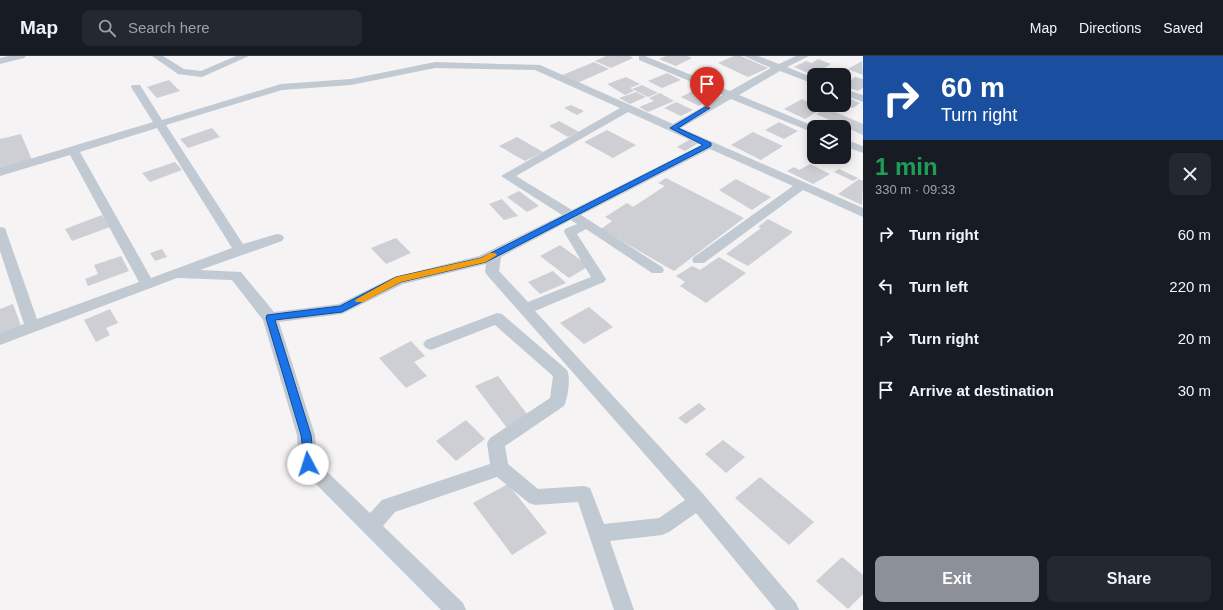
<!DOCTYPE html>
<meta charset="utf-8">
<style>
body{margin:0;font-family:Arial,sans-serif;background:#242831;color:#f1f3f6;height:100vh;display:flex;flex-direction:column;font-size:15px;white-space:nowrap}
*{box-sizing:border-box;margin:0}
p{font-size:13px;color:#9ea1a6}
.icon{flex:none;width:22px;height:22px;fill:none;stroke:currentColor;stroke-width:2;stroke-linecap:round;stroke-linejoin:round}
.map{position:relative;flex:1;overflow:hidden}
.panel{display:flex;flex-direction:column;background:#171b24;width:360px}
.panel>*{flex:none}
.top-card{background:#1a4fa0;color:#fff;overflow:hidden}
.tools{position:absolute;left:807px;top:12px;display:grid;gap:8px}
.tools a{display:grid;place-items:center;width:44px;height:44px;border-radius:8px;background:#171b24;box-shadow:0 2px 10px #0003;font-size:20px}
.pin{position:absolute;display:grid;place-items:center;width:34px;height:34px;color:#fff;margin:-41px -17px;border-radius:50% 50% 50% 0;rotate:-45deg;box-shadow:0 0 4px #0007}
.pin .icon{rotate:45deg}
.me{position:absolute;width:44px;margin:-22px;rotate:355deg;stroke-linejoin:round;filter:drop-shadow(0 0 3px #0008)}
.turn{display:flex;align-items:center;gap:14px;height:84px;padding:0 12px;font-size:18px}
.turn .icon{width:52px;height:52px;stroke-width:2.5}
.turn b{display:block;font-size:28px;line-height:34px}
.round{display:grid;place-items:center;flex:none;width:42px;height:42px;border-radius:8px;background:#242831}
.head{display:flex;align-items:center;justify-content:space-between;height:68px;padding:0 12px}
h1{font-size:24px;font-weight:600;line-height:30px;color:#1e9e55}
.cta{display:flex;gap:8px;margin-top:auto;padding:8px 12px}
.cta a{flex:1;height:46px;border-radius:8px;background:#8c9099;color:#fff;font-size:16px;font-weight:600;line-height:46px;text-align:center}
.cta a+a{background:#242831;color:#f1f3f6}
ul{padding:0;list-style:none}
li{display:flex;align-items:center;gap:12px;height:52px;padding:0 12px}
li div{flex:1}
li b{display:block;font-size:15px}
li em{font-style:normal}
header{display:flex;align-items:center;gap:24px;box-sizing:border-box;height:56px;padding:0 20px;background:#171b24;border-bottom:1px solid #363941}
header strong{font-size:19px}
nav{display:flex;gap:22px;margin-inline-start:auto;font-size:14px}
.search{width:280px;height:36px;background:#242831;display:flex;align-items:center;gap:10px;box-sizing:border-box;padding:0 14px;border-radius:8px;color:#9ea1a6;font-size:15px}
main{display:flex;flex:1;min-height:0}
.map>svg:first-child{display:block}
.building{fill:#cdcfd5}
.lines{fill:none;stroke-linecap:round;stroke-linejoin:round}
.minor{fill:#c1cad2;fill-rule:evenodd}
.route{fill:#1a73e8;stroke:#114b97}
.slow{fill:#f59e0b}
</style>
<header>
<strong>Map</strong>
<div class="search"><svg class="icon" aria-label="search" viewBox="0 0 24 24"><circle cx="10" cy="10" r="6"/><path d="M15 15l6 6"/></svg>Search here</div>
<nav><a>Map</a><a>Directions</a><a>Saved</a></nav>
</header>
<main>
<div class="map">
<svg width="863" height="554" viewBox="0 0 863 554">
<rect width="100%" height="100%" fill="#f5f3f3"/>
<path class="building" d="M606,0H630L633,2L611,12L595,5Z
M666,0H687L692,2L676,10L659,3Z
M734,0H741L768,12L748,21L718,7Z
M818,3L831,8L812,19L794,11L806,5L812,7Z
M862,5L863,19L848,13Z
M594,6L609,13L575,28L560,20Z
M667,17L681,24L662,32L648,25Z
M626,21L640,28L630,32L634,35L625,39L607,28Z
M855,21L863,23V32L858,35L844,30V24L848,26Z
M169,24L180,35L157,42L147,31Z
M642,29L658,37L648,41L632,33Z
M700,31L718,39L699,50L681,41Z
M636,36L646,41L630,48L619,42Z
M660,37L674,45L648,56L639,51L654,45L649,42Z
M844,40L860,47L853,52L844,48Z
M802,43L814,49L823,52L805,63L784,53Z
M676,46L693,54L681,60L664,52Z
M571,49L584,55L577,59L564,52Z
M826,52L863,68V79L816,58Z
M559,65L579,76L568,81L549,70Z
M779,66L798,75L784,83L765,74Z
M212,72L220,81L188,92L180,83Z
M607,74L636,89L613,102L584,86Z
M753,76L783,90L761,104L731,89Z
M21,78L32,104L0,113V83Z
M517,81L543,96L525,105L499,90Z
M692,82L700,86L685,95L677,91Z
M820,101H843L834,107Z
M175,106L182,114L150,126L142,117Z
M810,108L830,118L813,128L787,115L794,111L799,114Z
M839,113L858,122L853,125L834,116Z
M666,122L744,162L674,215L601,173L612,165L605,161L627,147L633,151L665,130L658,127Z
M736,123L771,141L752,154L719,134Z
M859,123L863,125L862,149L838,138Z
M519,135L539,150L527,156L507,141Z
M502,143L518,160L504,164L489,148Z
M102,159L110,171L72,185L65,173Z
M768,163L793,176L748,210L726,198L761,172L758,171Z
M396,182L411,197L386,208L371,192Z
M560,189L589,210L569,222L540,200Z
M162,193L167,201L155,205L150,197Z
M121,200L129,215L88,230L85,223L98,218L94,209Z
M719,201L746,217L706,247L680,230L685,226L676,220L692,210L700,214Z
M553,215L566,227L540,238L528,226Z
M13,248L21,270L0,278V253Z
M589,251L613,271L584,288L560,267Z
M110,253L118,267L106,272L110,279L96,286L84,264Z
M411,285L425,300L414,306L427,320L406,332L379,302Z
M498,320L530,362L507,372L475,330Z
M699,347L706,353L686,368L678,362Z
M466,364L485,383L456,405L436,385Z
M723,384L745,401L726,417L705,398Z
M760,421L814,466L789,489L735,442Z
M508,428L547,477L512,499L473,447Z
M842,501L863,519V538L848,553L816,525Z"/>
<g class="lines">
<path class="minor" d="M9,0H26L24,2L0,8V2Z
M152,0H163L184,13L201,15L236,0H249L202,21L178,18Z
M639,0H645L730,35L771,12L744,0H758L779,8L796,0H809L787,11L814,22V28L780,15L739,39L816,71H814V77L731,43L681,72L863,152V161L803,134L704,207H694L692,204L694,201L793,130L710,93L581,159L662,211L664,214L662,217H652L586,173L577,178L606,223L604,226L535,255L704,439L796,547L799,554H776L696,457L669,476L662,479L610,485L634,554H614L578,446L535,449L529,447L497,421L395,456L383,470L463,547L466,554H441L302,414L299,409L297,379L263,264L232,224L177,222L0,289V277L24,268L0,195V171L5,172L6,175L37,263L139,226L70,99L0,120V112L153,66L131,31L132,29H140L162,64L281,28L351,23L435,6L540,9L673,68L723,39L639,4ZM435,12L535,14L620,52L501,120L562,159L479,200L394,221L339,248L274,256L241,216L200,214L282,185L284,182L282,179L277,178L243,188L166,69L282,34L351,29ZM628,56L701,89L572,154L516,120ZM157,72L232,192L151,222L80,96ZM571,164L577,168L565,173L564,176L591,221L528,246L499,215L501,201ZM486,208L485,216L487,219L685,444L659,462L604,468L590,432L584,430L538,433L508,408L505,390L564,350C568,341 571,322 567,314L502,258L497,257L426,284L423,288L426,292L431,294L495,269L553,320L550,342L490,382L487,387L490,408L382,444L370,457L317,406L315,379L279,266L342,258L403,228Z
M844,33L863,39V46L844,39Z
M844,83L863,90V97L844,90Z"/>
</g>
<path class="route" d="M705,51L710,52L678,72L711,87V90L486,206L401,226L342,256L275,264L311,379L314,408L312,412H305L301,379L266,262L267,259L340,250L396,221L481,202L703,89L670,72Z"/>
<path class="slow" d="M490,197H495L497,199L486,206L401,226L363,246H356L355,244L396,221L481,202Z"/>
</svg>
<div class="tools">
<a><svg class="icon" aria-label="search" viewBox="0 0 24 24"><circle cx="10" cy="10" r="6"/><path d="M15 15l6 6"/></svg></a>
<a><svg class="icon" aria-label="layers" viewBox="0 0 24 24"><path d="M12 4l9 5-9 5-9-5zM3 14l9 5 9-5"/></svg></a>
</div>
<div class="pin" style="left:707px;top:52px;background:#d93025"><svg class="icon" aria-label="arrive" viewBox="0 0 24 24"><path d="M6 21V4h12l-3 4 3 4H6"/></svg></div>
<svg class="me" style="left:308px;top:408px" viewBox="-20 -20 40 40"><circle r="19" fill="#fff"/><path d="M0-13L10 11 0 6-10 11z" fill="#1a73e8"/></svg>
</div>
<section class="panel">
<div class="top-card">
<div class="turn"><svg class="icon" aria-label="right" viewBox="0 0 24 24"><path d="M7 20v-9h11M14 6l5 5-5 5"/></svg><div><b>60 m</b>Turn right</div></div>
</div>
<div class="head"><div><h1>1 min</h1><p>330 m · 09:33</p></div><a class="round"><svg class="icon" aria-label="close" viewBox="0 0 24 24"><path d="M6 6l12 12M18 6L6 18"/></svg></a></div>
<ul>
<li><svg class="icon" aria-label="right" viewBox="0 0 24 24"><path d="M7 20v-9h11M14 6l5 5-5 5"/></svg><div><b>Turn right</b></div><em>60 m</em></li>
<li><svg class="icon" aria-label="left" viewBox="0 0 24 24"><path d="M17 20v-9H6M10 6l-5 5 5 5"/></svg><div><b>Turn left</b></div><em>220 m</em></li>
<li><svg class="icon" aria-label="right" viewBox="0 0 24 24"><path d="M7 20v-9h11M14 6l5 5-5 5"/></svg><div><b>Turn right</b></div><em>20 m</em></li>
<li><svg class="icon" aria-label="arrive" viewBox="0 0 24 24"><path d="M6 21V4h12l-3 4 3 4H6"/></svg><div><b>Arrive at destination</b></div><em>30 m</em></li>
</ul>
<div class="cta"><a>Exit</a><a>Share</a></div>
</section>
</main>
